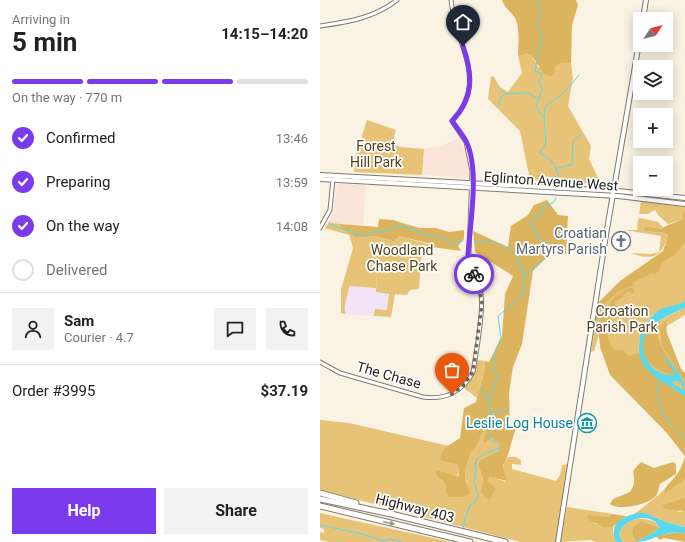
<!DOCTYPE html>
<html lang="en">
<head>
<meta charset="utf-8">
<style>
  :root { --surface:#fff; --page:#f2f2f2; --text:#222; --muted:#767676; --line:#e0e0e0; --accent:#7c3aed }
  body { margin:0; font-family:Roboto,sans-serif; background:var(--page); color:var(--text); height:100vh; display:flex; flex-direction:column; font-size:15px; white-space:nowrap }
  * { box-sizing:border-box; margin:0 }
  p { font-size:13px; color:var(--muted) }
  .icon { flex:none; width:22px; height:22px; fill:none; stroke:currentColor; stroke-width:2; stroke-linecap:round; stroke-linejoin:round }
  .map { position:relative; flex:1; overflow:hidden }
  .details { display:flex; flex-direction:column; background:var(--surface); width:320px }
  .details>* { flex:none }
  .needle { width:26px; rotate:54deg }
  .tools { position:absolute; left:313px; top:12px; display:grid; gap:8px }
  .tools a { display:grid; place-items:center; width:40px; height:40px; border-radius:0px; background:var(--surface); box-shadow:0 2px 10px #0003; font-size:20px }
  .pin { position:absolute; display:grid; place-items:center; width:34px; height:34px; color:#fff; margin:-41px -17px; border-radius:50% 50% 50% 0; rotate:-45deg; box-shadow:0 0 4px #0007 }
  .pin .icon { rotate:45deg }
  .courier { position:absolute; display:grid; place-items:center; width:40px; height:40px; margin:-20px; border:3px solid #7c3aed; border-radius:50%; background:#fff; color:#222; box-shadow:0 1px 5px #0007 }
  .overview em { font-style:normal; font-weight:700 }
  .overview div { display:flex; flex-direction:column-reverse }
  .overview { display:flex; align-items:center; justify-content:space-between; height:68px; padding:0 12px }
  h1 { font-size:26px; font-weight:700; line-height:30px }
  .bar { display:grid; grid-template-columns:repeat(4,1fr); gap:6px 4px; align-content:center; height:48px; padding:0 12px }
  .bar i { height:5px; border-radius:3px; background:var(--line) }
  .bar .active { background:var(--accent) }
  .bar p { grid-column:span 4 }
  .line { display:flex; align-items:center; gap:10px; padding:0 12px; border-top:1px solid var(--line) }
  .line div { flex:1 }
  .round { display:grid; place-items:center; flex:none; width:42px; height:42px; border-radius:0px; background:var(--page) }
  ol { padding:0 12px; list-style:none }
  li { display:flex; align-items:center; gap:12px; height:44px }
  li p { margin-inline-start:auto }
  li .icon { padding:4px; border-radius:50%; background:var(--accent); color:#fff; stroke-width:4 }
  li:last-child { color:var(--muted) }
  li i { width:22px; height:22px; border:2px solid var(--line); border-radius:50% }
  .button { display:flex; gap:8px; margin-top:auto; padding:8px 12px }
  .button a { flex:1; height:46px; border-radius:0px; background:var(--accent); color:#fff; font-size:16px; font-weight:700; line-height:46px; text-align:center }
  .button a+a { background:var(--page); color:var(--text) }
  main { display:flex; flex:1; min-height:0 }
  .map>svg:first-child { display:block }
</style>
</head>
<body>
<main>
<section class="details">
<div class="overview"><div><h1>5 min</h1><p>Arriving in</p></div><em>14:15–14:20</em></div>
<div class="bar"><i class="active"></i><i class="active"></i><i class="active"></i><i></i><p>On the way · 770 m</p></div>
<ol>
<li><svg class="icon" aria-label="check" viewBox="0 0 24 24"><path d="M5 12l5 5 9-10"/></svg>Confirmed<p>13:46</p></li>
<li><svg class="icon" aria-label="check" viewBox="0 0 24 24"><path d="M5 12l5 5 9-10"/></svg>Preparing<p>13:59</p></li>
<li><svg class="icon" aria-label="check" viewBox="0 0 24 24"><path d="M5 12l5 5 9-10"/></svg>On the way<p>14:08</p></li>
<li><i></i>Delivered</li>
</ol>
<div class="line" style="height:72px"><a class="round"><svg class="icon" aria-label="person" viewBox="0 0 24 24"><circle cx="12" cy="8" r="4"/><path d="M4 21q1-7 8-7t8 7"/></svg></a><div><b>Sam</b><p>Courier · 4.7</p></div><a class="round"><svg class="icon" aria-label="chat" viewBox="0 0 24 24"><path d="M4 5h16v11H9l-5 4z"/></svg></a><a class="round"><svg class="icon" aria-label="phone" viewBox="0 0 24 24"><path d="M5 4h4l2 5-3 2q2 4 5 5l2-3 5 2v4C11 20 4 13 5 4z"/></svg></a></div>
<div class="line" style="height:52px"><div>Order #3995</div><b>$37.19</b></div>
<div class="button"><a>Help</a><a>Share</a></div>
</section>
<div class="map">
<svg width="365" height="542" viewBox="0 0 365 542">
  <rect width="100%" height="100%" fill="#faf2e3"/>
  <g fill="#fbe4d8">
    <polygon points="139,138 146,154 149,173 148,178 102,175 104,149 120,146"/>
    <polygon points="17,184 46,185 43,227 25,226 9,222 14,209"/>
  </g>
  <polygon fill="#f3e3f6" points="28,267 78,277 71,317 21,314 21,290"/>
  <g fill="#e7c377">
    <polygon points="207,54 212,56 218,67 235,70 238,63 241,62 251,64 253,78 248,106 271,146 269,159 281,184 210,180 200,131 168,99 171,76 174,77 180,87 188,92 202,73 198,56"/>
    <polygon points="47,120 76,130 72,144 80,147 104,149 102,175 34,172 35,157"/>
    <polygon points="321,201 365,207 365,211 362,213 363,219 348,224 338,215 335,210 328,214 319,214"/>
    <path d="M320,218L338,222L343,227L341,229L326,226L325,231L345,233L348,237C340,257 333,261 311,253L331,254L339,252L341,236L304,230H317L318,219Z"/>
    <path d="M9,222L19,224L23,230L37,238L54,236L70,240L79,236L112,245V247L102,245L99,289L90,290L87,295L75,294L71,317L54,316L55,309L67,310L69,294L56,292L57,273L56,288L29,286C29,293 22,306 26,314L21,313V290L33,248L29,235L5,228Z"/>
    <path d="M365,239V301C358,306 349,307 341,310C327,315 317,339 319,353L329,329L344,318L365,308V315L342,329L361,369L365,373V456L347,433L301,358L279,335L274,351L271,352L277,310L288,299Z"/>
    <polygon points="157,360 165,361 164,372 157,398 144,388 153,375"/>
    <polygon points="0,420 29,423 129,446 123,449 122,461 138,465 139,468 138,477 116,471 116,475 125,483 126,492 148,483 145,477 146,467 151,452 157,445 164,430 166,431 163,440 175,438 180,443 179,451 160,460 158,464 163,479 161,491 166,481 171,477 186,482 183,466 188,457 196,457 201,460 201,465 192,464 192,469 236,481 240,475 242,465 248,464 237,537 235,542 201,542 0,490"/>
    <path d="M365,457V504L357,512L365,511V527L346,522L330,515L314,514C335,499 357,482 365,457Z"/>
    <polygon points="247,507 293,514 288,517 272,517 275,524 280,524 285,528 294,526 293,531 296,542 275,542 271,540 240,542"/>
    <polygon points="0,513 131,542 9,542 0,540 0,532 4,533 4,529 0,528"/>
    <path d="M315,519C322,518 335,519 339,527L322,521L312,534L316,542H303L299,535C300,527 307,522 315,519Z"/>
  </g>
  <g fill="#dcb45e">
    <path d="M182,0H256L258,5L252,25L251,64C236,60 238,65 231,77L224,74L212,56L207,54L198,56C198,44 201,25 193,15C188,9 185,8 182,0Z"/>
    <path d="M227,200L238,215L248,216L246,254L229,255L213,271L202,344L193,367L189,393L190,425L197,426C191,440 190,454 183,466L187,481L170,477L167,481L176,488L170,500L165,498L161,491L163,479L158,464L160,460L179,451L180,443L172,438L165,443L163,440L166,431L164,430L157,445L151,452L146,467L145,477L150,494L142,497H129L126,492L125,483L116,475V470L138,477L139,475L138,465L122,461L120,459L123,449L140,438L144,408L156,402L157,398L164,372L165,361L169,362L182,336L185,294L193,276L155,252L153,231L188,247L191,226L208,215L214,205Z"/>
    <path d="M365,211V242L354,255L341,264L339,271L335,274L331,273L314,282L312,287C300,288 287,300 281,310C279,314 277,322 275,323L277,308L281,306L278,303L300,281L343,251L348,236L345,233L325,231L324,228L326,226L341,229C348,224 355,223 363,219L362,213Z"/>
    <polygon points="59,219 73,220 99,228 116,228 129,232 144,230 144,239 138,246 141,251 112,247 112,244 79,236 74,241 54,236 37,238 23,230 19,224 58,227"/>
    <path d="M312,288L314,291L312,294L309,291L294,303L298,308L296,312L292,311L290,314L293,316L288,319L290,326H287L286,329L289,332L287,336L292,347L296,350H303L308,356L319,353C325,377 348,383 365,397V456L347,433L290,375L280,347L278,325L282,312L296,296L306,289Z"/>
    <path d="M341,320C332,342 345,350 355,368L346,360L343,355C346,363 354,367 356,375H355C332,373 311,351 329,329C332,326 338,323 341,320Z"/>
    <polygon points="346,320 347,333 361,369 365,373 365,383 342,345 340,328"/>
    <polygon points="365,457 365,479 344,494 346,487 361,470"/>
    <path d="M321,462L334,468L353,462L356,464V474L340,484C339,487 338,493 336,496C328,505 299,511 290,504L293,499L310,492C311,490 314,486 314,483C315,470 309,474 321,462Z"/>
    <polygon points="365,498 365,511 344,509 343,505"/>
    <path d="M293,514L306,516L294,526L285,528C279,523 272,524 267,517L268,515L288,517Z"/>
    <polygon points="322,521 339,527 336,531 316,542 312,534 314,527"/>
    <polygon points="358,532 365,534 365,542 344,538 340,540 336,536"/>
  </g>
  <g fill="#5ad9ed">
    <path d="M365,301V308C353,313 339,319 330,328C312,346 332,381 356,374L342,355C351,362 365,377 365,391L360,382L354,381L352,383L365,391V397C344,379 310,372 321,334C324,326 332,315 339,310C346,306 357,306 365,301Z"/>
    <path d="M318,513H325L346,522L365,527V534C346,528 333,542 316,542L336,531L339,527C332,511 302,518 299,535L303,542H296C289,523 301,517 318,513Z"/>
  </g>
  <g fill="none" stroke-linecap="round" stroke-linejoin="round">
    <g stroke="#5ad9ed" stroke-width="1">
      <path d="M217,0L221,16L217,25L222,35L215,71L222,74L219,82L223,90C217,99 213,110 224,117L226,143L220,153L230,159L236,168L238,177"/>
      <polyline points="177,87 185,94 208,93 219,99"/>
      <polyline points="179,105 181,97 184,95"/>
      <polyline points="224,117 225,106 243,94 259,75"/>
      <polyline points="237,168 251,165 252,163 253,141 261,135"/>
      <polyline points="9,224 37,234 46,236 57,231 70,230 76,226 90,228 102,234 125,238 130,244 143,241"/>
      <path d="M155,242C177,241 182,242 199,257L198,268L203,269V275"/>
      <polyline points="338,379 339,383 337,389 340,406 351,425 365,439"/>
      <polyline points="162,387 168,401"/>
      <polyline points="170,415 179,411 188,410"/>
      <polyline points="0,525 43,534 63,541 70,539 82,542"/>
      <polyline points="143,529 145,518 150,505 155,503 158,494 154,483 156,473 155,464 157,459 167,452 179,449 179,444 171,439 167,420 170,413 169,401 178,376 173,371 176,349 181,338 178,316 202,296 204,276 227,257 225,252 226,242 217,238 216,230 210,225 214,217 221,216 223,206 233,203 236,198"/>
    </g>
    <defs>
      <g id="minor">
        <path d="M0,26C28,22 54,18 77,0"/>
        <polyline points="0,228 10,210 13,179"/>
        <path d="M0,362L20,373L103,397C125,400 143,392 153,372C156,354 164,311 161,295C159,281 150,269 149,254L152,171L146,142L132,121C170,82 135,44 131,0"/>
      </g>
      <g id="major">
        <polyline points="323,19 326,0"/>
        <polyline points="0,175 298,191 365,198"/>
        <polyline points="0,179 298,196 365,204"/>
        <polyline points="238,542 286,235 320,37"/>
      </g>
      <g id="highway">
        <polyline points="0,493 36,503"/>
        <polyline points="0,499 71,514 185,542"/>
        <polyline points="0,506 150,542"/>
      </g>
    </defs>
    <use href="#minor" stroke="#807a6d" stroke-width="5"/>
    <use href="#major" stroke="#807a6d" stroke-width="6"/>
    <use href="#highway" stroke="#807a6d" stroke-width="7"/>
    <use href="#minor" stroke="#fff" stroke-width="3"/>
    <use href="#major" stroke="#fff" stroke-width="4"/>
    <use href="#highway" stroke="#fff" stroke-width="5"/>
  </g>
  <defs><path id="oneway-solid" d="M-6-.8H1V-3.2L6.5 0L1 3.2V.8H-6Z"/></defs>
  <use fill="#9d9c99" href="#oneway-solid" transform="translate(69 523) rotate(13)"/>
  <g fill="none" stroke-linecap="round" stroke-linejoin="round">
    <polyline stroke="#706b62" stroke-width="4" stroke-dasharray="0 7.2" points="132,394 143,386 153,372 162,303 159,287 154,274"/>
    <path stroke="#7c3aed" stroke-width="5" d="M143,46C153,75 154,98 132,121C137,128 142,134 146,141C160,169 150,223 148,254L149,263L154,274"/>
  </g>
  <defs>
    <symbol id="church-ring" viewBox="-11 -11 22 22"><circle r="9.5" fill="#fff" stroke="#6b7280" stroke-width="1.5"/><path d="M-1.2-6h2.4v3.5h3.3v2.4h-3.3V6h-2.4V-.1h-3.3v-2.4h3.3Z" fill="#6b7280"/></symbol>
    <symbol id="museum-ring" viewBox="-11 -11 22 22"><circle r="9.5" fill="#fff" stroke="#0f9aa8" stroke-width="1.5"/><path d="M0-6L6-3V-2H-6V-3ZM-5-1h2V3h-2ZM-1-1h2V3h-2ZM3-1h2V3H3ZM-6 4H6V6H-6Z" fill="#0f9aa8"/></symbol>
  </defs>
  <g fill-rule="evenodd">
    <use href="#church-ring" x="290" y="230" width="22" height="22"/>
    <use href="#museum-ring" x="256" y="412" width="22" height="22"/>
  </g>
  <g text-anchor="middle" stroke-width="3.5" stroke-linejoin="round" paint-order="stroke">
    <g font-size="14" fill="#51411c" stroke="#fff">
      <text x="56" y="151">Forest<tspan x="56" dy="16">Hill Park</tspan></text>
      <text x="82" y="255">Woodland<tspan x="82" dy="16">Chase Park</tspan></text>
      <text x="302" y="316">Croation<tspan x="302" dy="16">Parish Park</tspan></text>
    </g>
    <g font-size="14" fill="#25221d" stroke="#fff">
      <text transform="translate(231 181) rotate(4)" y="5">Eglinton Avenue West</text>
      <text transform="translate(69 375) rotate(16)" y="5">The Chase</text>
      <text transform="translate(95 508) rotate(14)" y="5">Highway 403</text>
    </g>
    <g font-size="14" fill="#5b616d" stroke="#fff" text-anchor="end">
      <text x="287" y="238">Croatian<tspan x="287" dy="16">Martyrs Parish</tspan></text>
    </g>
    <g font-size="14" fill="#0d838f" stroke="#fff" text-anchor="end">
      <text x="253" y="428">Leslie Log House</text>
    </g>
  </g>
</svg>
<div class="tools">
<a><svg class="needle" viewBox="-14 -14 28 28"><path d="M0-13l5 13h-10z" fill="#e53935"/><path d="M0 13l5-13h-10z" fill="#767676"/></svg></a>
<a><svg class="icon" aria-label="layers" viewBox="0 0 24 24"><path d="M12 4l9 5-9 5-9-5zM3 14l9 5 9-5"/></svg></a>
<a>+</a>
<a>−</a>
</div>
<div class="pin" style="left:132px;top:394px;background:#ea580c"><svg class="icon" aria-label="bag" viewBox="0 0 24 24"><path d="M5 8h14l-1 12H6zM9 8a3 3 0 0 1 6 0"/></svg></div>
<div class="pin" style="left:143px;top:46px;background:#1f2937"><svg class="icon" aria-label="home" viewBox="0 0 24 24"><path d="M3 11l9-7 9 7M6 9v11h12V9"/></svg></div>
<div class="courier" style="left:154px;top:274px"><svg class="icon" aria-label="bike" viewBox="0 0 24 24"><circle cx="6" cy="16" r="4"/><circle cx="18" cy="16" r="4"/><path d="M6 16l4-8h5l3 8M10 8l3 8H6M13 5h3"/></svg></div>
</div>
</main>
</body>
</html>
